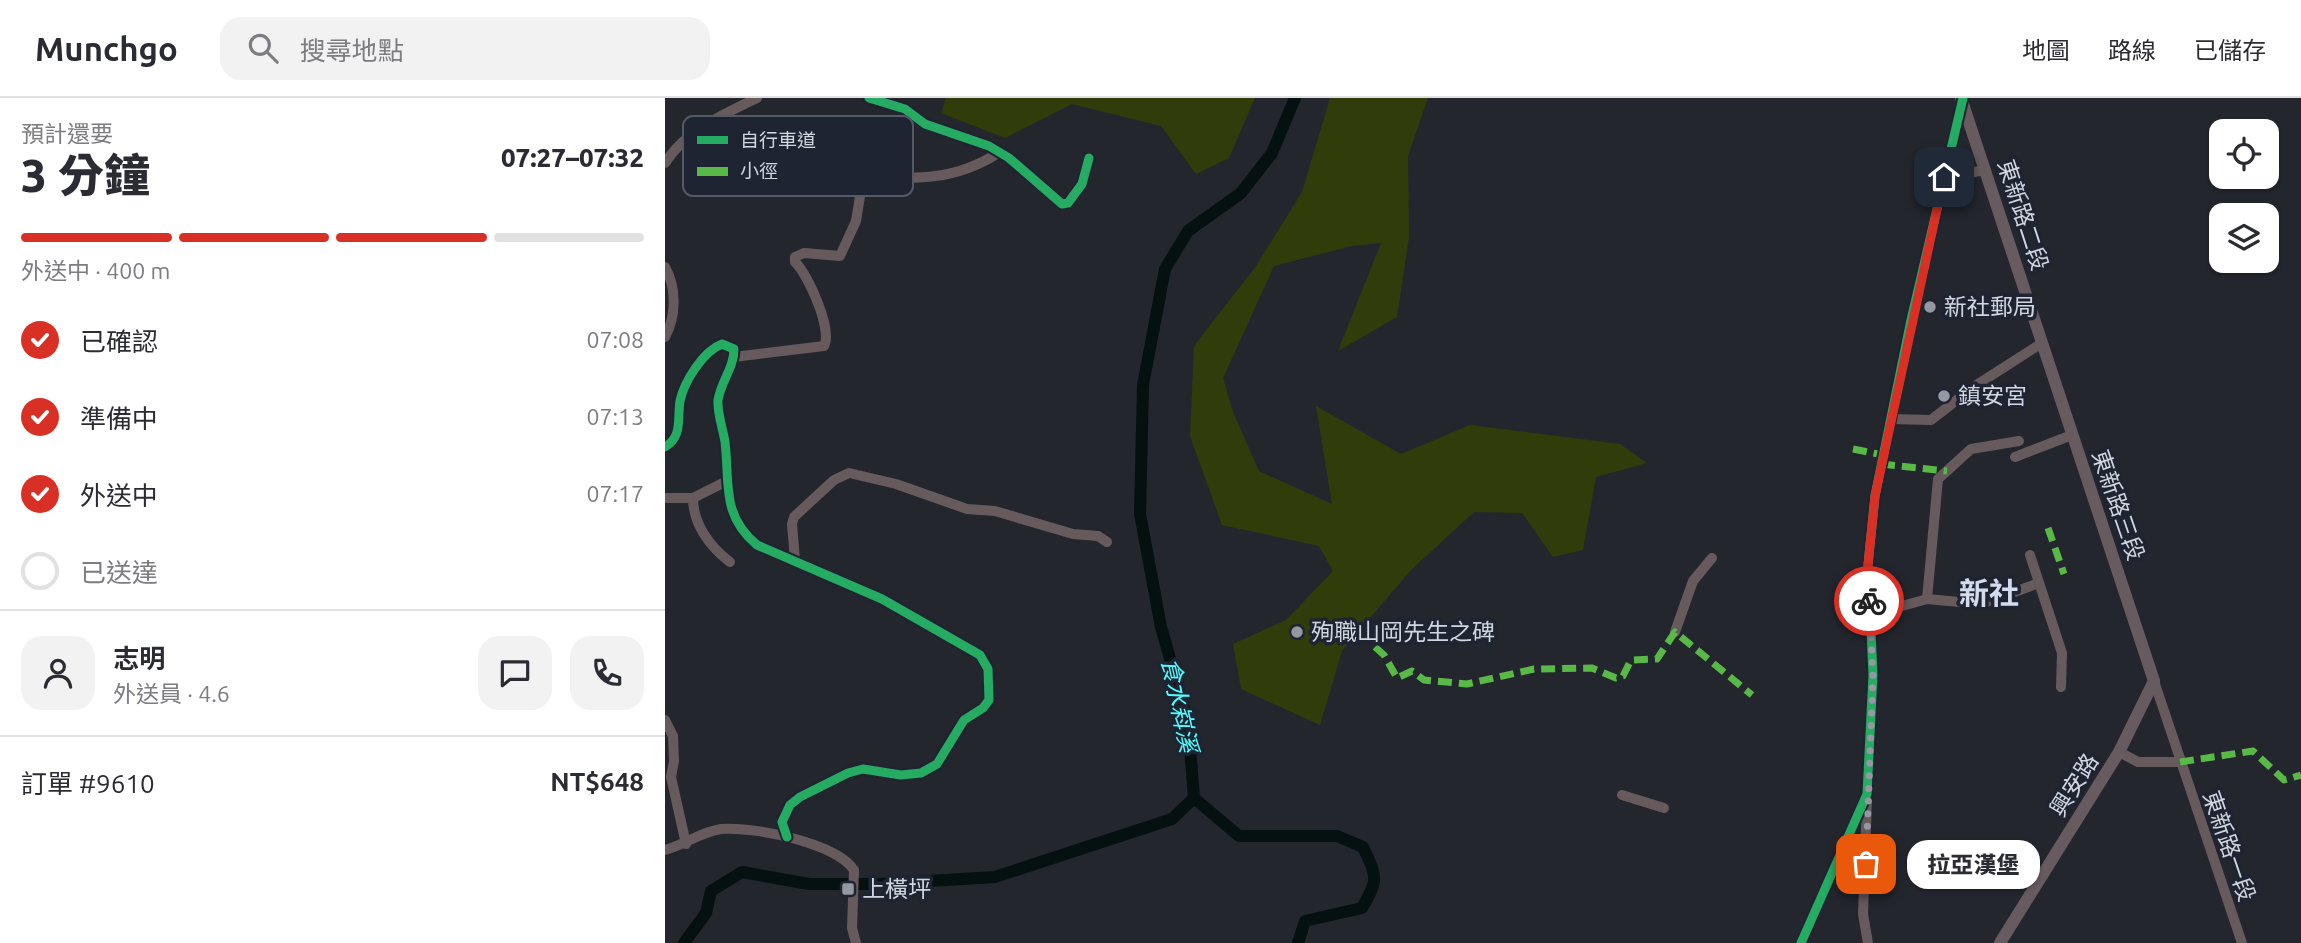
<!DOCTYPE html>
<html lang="zh-TW">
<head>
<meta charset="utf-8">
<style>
  :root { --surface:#fff; --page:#f2f2f3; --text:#2b2b33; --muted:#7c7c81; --line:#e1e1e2; --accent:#d93025 }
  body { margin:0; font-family:Ubuntu,"Noto Sans TC",sans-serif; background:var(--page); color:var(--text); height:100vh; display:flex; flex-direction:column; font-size:26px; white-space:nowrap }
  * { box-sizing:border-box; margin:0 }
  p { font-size:23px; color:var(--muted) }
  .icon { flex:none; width:38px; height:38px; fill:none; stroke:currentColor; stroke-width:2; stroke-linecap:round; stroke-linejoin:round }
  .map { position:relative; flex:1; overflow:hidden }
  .side { display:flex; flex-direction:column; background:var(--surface); width:665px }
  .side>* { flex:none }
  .tools { position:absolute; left:1544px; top:21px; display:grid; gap:14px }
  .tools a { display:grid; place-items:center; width:70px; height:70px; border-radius:14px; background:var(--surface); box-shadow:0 2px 5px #0004; font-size:35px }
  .pin { position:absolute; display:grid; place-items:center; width:60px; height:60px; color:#fff; margin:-30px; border-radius:14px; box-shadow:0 4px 10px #0006 }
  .courier { position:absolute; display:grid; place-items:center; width:70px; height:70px; margin:-35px; border:5px solid #d93025; border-radius:50%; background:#fff; color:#222; box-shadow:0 2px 9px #0007 }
  .bubble { position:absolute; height:49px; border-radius:21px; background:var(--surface); box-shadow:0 2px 5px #0004; font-size:23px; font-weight:800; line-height:49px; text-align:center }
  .head em { font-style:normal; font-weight:800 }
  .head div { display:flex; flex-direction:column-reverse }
  .head { display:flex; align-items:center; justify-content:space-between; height:119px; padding:0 21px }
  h1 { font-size:46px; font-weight:800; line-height:52px }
  .bar { display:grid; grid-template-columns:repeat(4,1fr); gap:10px 7px; align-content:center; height:84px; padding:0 21px }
  .bar i { height:9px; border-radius:5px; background:var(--line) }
  .bar .selected { background:var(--accent) }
  .bar p { grid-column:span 4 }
  .line { display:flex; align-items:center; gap:18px; padding:0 21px; border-top:2px solid var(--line) }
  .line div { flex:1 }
  .round { display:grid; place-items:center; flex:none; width:74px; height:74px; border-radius:21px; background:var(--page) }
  ol { padding:0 21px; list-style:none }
  li { display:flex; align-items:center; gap:21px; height:77px }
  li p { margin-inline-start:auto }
  li .icon { padding:7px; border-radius:50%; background:var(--accent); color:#fff; stroke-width:4 }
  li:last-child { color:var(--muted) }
  li i { width:38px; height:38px; border:4px solid var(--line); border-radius:50% }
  header { display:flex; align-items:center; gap:42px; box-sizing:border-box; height:98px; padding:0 35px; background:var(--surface); border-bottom:2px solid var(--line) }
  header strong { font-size:33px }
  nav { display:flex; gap:38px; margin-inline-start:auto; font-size:24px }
  .search { width:490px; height:63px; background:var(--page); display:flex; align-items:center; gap:18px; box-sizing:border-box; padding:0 24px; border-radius:21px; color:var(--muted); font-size:26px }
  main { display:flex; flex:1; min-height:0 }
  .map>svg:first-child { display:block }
</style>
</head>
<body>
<header>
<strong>Munchgo</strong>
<div class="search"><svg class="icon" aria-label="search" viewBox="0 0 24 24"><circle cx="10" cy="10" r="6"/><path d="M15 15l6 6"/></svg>搜尋地點</div>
<nav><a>地圖</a><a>路線</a><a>已儲存</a></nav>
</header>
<main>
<section class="side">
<div class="head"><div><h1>3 分鐘</h1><p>預計還要</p></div><em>07:27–07:32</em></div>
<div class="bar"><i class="selected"></i><i class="selected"></i><i class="selected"></i><i></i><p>外送中 · 400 m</p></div>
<ol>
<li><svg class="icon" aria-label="check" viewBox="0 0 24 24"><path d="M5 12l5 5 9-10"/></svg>已確認<p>07:08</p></li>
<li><svg class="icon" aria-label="check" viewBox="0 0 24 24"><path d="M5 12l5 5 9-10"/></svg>準備中<p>07:13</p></li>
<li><svg class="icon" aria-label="check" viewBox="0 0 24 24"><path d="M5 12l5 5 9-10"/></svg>外送中<p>07:17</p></li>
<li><i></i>已送達</li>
</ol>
<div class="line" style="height:126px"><a class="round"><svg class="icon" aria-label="person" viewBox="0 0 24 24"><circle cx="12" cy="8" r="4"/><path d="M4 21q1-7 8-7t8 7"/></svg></a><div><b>志明</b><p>外送員 · 4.6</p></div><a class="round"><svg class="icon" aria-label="chat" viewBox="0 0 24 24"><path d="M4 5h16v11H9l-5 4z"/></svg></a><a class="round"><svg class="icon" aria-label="phone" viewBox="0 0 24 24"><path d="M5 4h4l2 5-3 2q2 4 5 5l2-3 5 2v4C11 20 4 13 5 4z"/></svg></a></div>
<div class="line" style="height:91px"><div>訂單 #9610</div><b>NT$648</b></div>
</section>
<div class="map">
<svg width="1636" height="845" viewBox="0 0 1636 845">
  <rect width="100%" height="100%" fill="#23262d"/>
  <g fill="#303d0b">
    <polygon points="281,0 590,0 564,60 531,76 496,28 407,6 340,40 276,15"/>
    <polygon points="665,0 763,0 743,58 744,139 732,219 673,253 716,145 687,148 609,168 558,280 568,314 594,373 667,406 651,308 736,356 805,327 955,346 982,365 931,379 918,452 888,459 857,415 809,414 746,472 677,553 655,627 576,591 568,546 621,522 668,473 654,448 557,427 525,338 529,248 591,168 637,94"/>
  </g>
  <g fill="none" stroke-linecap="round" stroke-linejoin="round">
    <g stroke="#051011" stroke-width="12">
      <path d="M529,700L574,738H672L698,749C712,779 714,781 697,810L640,823L633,845"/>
      <polyline points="19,845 41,815 46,793 77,774 144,786 215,786 330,779 507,721 529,700 523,623 496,529 475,416 478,287 500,171 523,133 576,95 607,55 630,0"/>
    </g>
    <g stroke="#675a5c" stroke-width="10">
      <polyline points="204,0 240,11 260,26 324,48 344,60 397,106 403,105 417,86 424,60"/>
      <path d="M0,65C20,33 59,16 92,0"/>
      <polyline points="1279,79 1321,72"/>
      <path d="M0,169C12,190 11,219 0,239"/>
      <path d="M69,259L159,248C168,232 143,176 130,164V159L139,155L175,158L191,123L197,86C221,77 245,82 270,78C291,76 315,67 333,55"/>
      <polyline points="1225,321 1266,322 1310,288 1377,245"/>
      <path d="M0,349C18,338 12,321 15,303C19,284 38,253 57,246L69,251C69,270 56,283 53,302C52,315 58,331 60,344C65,386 56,417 92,447L217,501L315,557L323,571L324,602L318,610L299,622L272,666L256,675L236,677L198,671L183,675L135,699L125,707L117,724L122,739"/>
      <polyline points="1350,359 1407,337"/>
      <polyline points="0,400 28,400 62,383"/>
      <path d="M28,400C28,426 45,449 65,464"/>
      <polyline points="1365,457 1397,555 1396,589"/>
      <polyline points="130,462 127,426 129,419 169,382 184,375 231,386 302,411 330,413 408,436 433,438 442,444"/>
      <polyline points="1262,501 1273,381 1306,351 1354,343"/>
      <polyline points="1205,517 1262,501 1316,506 1374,485"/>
      <polyline points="1010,534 1028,483 1047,460"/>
      <polyline points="1489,583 1577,845"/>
      <polyline points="0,622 8,638 9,663 6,679 21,746"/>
      <polyline points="1454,654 1473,664 1515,664"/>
      <polyline points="957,697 999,710"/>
      <polyline points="1202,701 1198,816 1203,845"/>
      <path d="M0,752C20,747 35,734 56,731C87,728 172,745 189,772L187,830L191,845"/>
      <polyline points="1136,845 1202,696 1208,577 1203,467 1210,398 1246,222 1297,4"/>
    </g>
    <polyline stroke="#675b5f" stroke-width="12" points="1296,0 1489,583 1454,654 1335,845"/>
    <g stroke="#58b947" stroke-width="7" stroke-dasharray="14 7" stroke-linecap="butt">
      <polyline points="1188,351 1218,357"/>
      <polyline points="1216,366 1282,373"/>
      <polyline points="1383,430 1399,476"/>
      <polyline points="710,549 719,557 732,580 747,573 759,582 802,586 869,571 927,570 951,580 958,578 966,562 992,561 1010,534 1087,597"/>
      <polyline points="1515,664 1588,653 1619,682 1636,677"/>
    </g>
    <defs>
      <g id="cycleway">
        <polyline points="204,0 240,11 260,26 324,48 344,60 397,106 403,105 417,86 424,60"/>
        <path d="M0,349C18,338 12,321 15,303C19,284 38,253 57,246L69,251C69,270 56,283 53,302C52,315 58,331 60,344C65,386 56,417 92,447L217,501L315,557L323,571L324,602L318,610L299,622L272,666L256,675L236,677L198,671L183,675L135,699L125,707L117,724L122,739"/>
        <polyline points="1136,845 1202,696 1208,577 1203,467 1210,398 1246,222 1298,0"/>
      </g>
    </defs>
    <use href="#cycleway" stroke="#1e2432" stroke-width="13"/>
    <use href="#cycleway" stroke="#26ab63" stroke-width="9"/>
  </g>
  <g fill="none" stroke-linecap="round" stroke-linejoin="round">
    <polyline stroke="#9498a1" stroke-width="7" stroke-dasharray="0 12.6" points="1201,766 1208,577 1204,503"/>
    <polyline stroke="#d93025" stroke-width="9" points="1204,503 1203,467 1210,398 1279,79"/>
  </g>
  <g fill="#9498a1" stroke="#1e2432" stroke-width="2.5">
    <circle cx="1265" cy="209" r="7"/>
    <circle cx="1279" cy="298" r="7"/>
    <circle cx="632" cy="534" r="7"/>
    <rect x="176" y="784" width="14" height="14" rx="3.5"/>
  </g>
  <g text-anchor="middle" stroke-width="7" stroke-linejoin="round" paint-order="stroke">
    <g font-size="23" fill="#d1d6df" stroke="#1e2432">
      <text transform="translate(1358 117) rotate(72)" y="8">東新路二段</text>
      <text transform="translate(1453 407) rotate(71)" y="8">東新路三段</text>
      <text transform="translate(1409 687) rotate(-58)" y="8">興安路</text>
      <text transform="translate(1564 748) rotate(71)" y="8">東新路一段</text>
    </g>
    <g font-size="23" fill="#d1d6df" stroke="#1e2432" text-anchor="start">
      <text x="1279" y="217">新社郵局</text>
      <text x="1293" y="306">鎮安宮</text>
      <text x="646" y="542">殉職山岡先生之碑</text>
      <text x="197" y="799">上橫坪</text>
    </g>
    <g font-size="24" font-style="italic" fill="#50fdff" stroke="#1e2432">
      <text transform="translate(514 607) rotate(78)" y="8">食水嵙溪</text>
    </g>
    <g font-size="30" font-weight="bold" fill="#d3dbee" stroke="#1e2432">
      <text x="1324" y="506">新社</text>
    </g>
  </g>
  <rect x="18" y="18" width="230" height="80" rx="10" fill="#1e2432" stroke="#545966" stroke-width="2"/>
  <rect x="32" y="38" width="31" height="8" fill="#26ab63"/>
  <rect x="32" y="69" width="31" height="9" fill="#58b947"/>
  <g font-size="19" fill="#d1d6df">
    <text x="75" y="49">自行車道</text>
    <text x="75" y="80">小徑</text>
  </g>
</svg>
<div class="tools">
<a><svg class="icon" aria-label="locate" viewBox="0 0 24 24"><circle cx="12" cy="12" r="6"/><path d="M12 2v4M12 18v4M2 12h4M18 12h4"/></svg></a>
<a><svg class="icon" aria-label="layers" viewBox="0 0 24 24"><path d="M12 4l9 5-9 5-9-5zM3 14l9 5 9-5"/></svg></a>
</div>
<div class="pin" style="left:1201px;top:766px;background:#ea580c"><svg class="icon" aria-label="bag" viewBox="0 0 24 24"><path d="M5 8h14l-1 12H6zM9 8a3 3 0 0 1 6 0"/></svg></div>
<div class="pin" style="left:1279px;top:79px;background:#1f2937"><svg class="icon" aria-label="home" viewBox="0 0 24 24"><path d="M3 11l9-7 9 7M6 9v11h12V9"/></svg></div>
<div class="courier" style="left:1204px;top:503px"><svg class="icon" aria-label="bike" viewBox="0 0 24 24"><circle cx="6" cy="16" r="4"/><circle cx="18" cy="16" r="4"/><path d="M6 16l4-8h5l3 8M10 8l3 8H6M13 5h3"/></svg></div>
<div class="bubble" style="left:1242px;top:742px;width:133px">拉亞漢堡</div>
</div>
</main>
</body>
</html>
